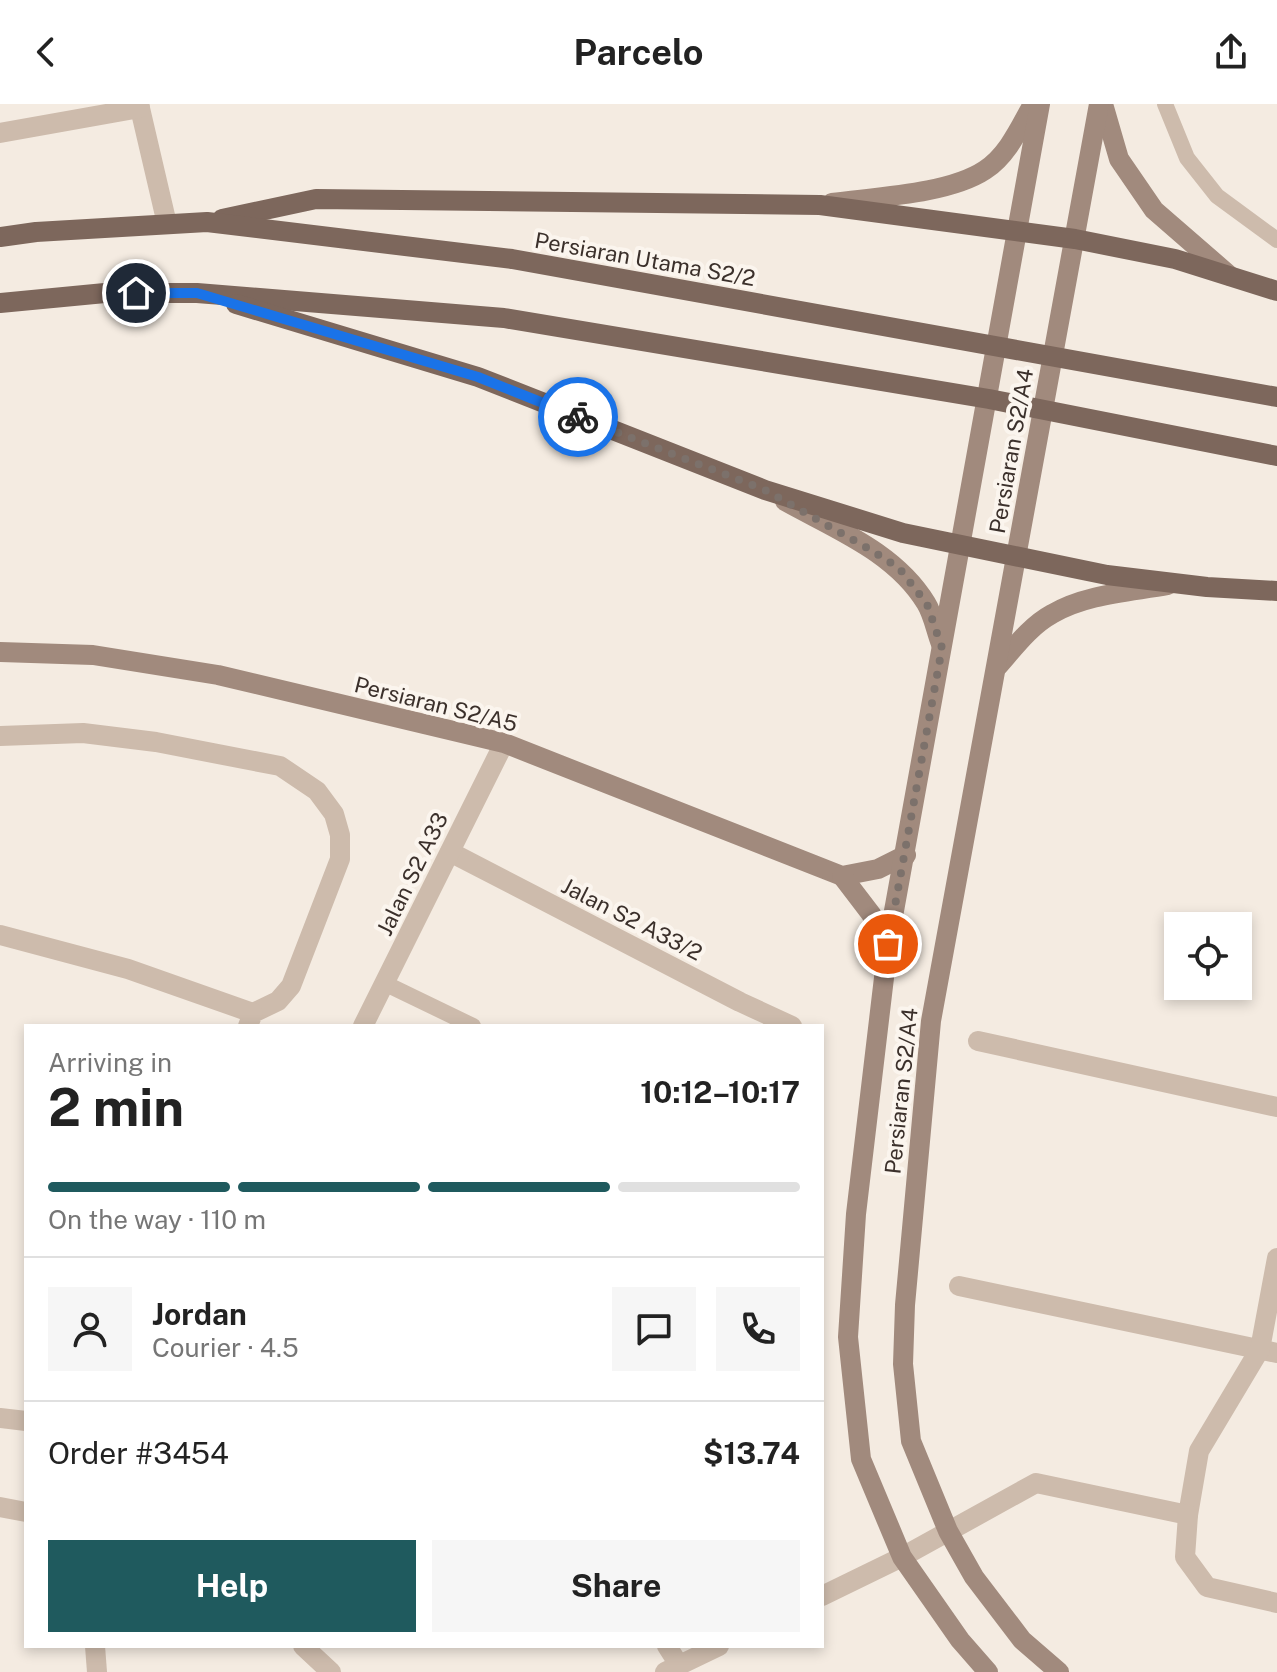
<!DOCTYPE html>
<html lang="en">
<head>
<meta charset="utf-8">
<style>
  :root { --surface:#fff; --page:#f6f6f6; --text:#222; --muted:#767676; --line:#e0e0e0; --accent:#1f5a5e }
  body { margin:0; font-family:"Public Sans",sans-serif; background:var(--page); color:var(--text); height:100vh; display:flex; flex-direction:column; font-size:30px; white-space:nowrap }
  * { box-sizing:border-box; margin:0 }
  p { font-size:26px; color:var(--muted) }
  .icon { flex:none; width:44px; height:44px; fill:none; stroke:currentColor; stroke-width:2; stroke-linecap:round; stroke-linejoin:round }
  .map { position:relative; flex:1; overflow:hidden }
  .details { position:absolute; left:24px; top:920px; width:800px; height:624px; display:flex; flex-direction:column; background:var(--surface); border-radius:0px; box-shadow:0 4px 12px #0003 }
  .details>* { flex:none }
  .buttons { position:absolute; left:1164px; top:808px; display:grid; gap:16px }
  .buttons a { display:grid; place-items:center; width:88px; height:88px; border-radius:0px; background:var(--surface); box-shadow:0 4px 12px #0003; font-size:40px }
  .pin { position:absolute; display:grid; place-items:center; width:68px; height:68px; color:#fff; margin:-34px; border:4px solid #fff; border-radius:50%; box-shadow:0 2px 8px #0007 }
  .courier { position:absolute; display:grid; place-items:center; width:80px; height:80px; margin:-40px; border:6px solid #1a73e8; border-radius:50%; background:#fff; color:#222; box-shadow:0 2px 10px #0007 }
  .summary em { font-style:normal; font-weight:700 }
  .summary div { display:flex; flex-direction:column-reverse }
  .summary { display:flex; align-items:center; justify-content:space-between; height:136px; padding:0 24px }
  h1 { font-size:52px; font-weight:700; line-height:60px }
  .bar { display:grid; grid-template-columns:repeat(4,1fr); gap:12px 8px; align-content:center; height:96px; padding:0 24px }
  .bar i { height:10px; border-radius:6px; background:var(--line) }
  .bar .current { background:var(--accent) }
  .bar p { grid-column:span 4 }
  .line { display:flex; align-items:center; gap:20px; padding:0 24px; border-top:2px solid var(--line) }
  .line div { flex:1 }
  .round { display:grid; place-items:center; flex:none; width:84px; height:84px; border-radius:0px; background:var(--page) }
  .cta { display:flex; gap:16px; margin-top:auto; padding:16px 24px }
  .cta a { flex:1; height:92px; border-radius:0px; background:var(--accent); color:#fff; font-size:32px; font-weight:700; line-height:92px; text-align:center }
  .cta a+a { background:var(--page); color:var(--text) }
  header { display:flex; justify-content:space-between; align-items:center; height:104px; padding:0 24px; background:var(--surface); font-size:36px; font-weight:700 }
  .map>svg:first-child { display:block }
</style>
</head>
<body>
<header><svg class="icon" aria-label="back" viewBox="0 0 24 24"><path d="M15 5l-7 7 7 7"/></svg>Parcelo<svg class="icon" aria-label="share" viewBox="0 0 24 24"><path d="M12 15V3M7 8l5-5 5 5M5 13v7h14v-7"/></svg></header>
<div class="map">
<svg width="1277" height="1568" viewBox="0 0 1277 1568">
  <rect width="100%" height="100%" fill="#f4ebe1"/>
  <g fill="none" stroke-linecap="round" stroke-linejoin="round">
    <g stroke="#cdbbac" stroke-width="16">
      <polyline points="1165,0 1187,54 1217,92 1277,136"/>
      <polyline points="384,879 473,922"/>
    </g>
    <g stroke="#cdbbac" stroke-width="20">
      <polyline points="139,0 167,120"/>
      <polyline points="0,29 140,4"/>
      <polyline points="0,632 83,629 156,638 280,662 317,687 334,710 340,731 340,755 291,882 278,897 253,909 248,922"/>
      <polyline points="450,748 740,898 792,922"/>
      <polyline points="0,831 128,865 253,909"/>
      <polyline points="363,922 504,639"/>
      <polyline points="978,937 1277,1003"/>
      <polyline points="959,1182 1277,1249"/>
      <polyline points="0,1314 26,1317"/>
      <polyline points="0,1403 26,1408"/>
      <polyline points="1188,1411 1199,1347 1260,1245 1277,1154"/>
      <polyline points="822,1492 902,1453 1036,1379 1188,1411 1185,1453 1207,1483 1277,1499"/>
      <polyline points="95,1542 97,1568"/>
      <polyline points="303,1542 331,1568"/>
      <polyline points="667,1542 679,1561"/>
      <polyline points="665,1568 719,1542"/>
    </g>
    <g stroke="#a18a7d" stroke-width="20">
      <polyline points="1103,0 1119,55 1154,106 1230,172"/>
      <path d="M832,99C876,93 949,90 985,66C1008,51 1020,23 1033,0"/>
      <path d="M785,397C835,425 895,448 926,499C933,510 936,527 941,540"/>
      <polyline points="0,548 93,551 218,571 504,639 842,772 878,765 906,751"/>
      <path d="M998,562C1014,544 1030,522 1052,510C1086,490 1130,488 1168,481"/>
      <polyline points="842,772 871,810 888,840"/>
      <polyline points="988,1568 960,1536 902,1453 861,1355 848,1233 856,1110 888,840 1040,0"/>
      <polyline points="1059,1568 1022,1536 974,1473 948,1427 911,1337 903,1260 905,1201 931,917 1099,0"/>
    </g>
    <g stroke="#7d675c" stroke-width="20">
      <polyline points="222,115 316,95 820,101 1075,135 1175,155 1277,187"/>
      <polyline points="0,133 36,128 207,118 512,155 1277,293"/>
      <polyline points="0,199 105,189 197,189 504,214 989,295 1277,352"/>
      <polyline points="236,200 478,273 765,386 903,429 1107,471 1207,483 1277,487"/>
    </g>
  </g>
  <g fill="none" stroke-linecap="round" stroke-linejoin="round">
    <polyline stroke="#7c716b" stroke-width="8" stroke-dasharray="0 14.4" points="578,313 765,386 871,446 899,464 927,500 942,544 888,840"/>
    <polyline stroke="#1a73e8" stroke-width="10" points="136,189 197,189 478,273 578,313"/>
  </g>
  <g text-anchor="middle" stroke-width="8" stroke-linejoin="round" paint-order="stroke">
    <g font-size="22" fill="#3b302b" stroke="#fbf5ee">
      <text transform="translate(645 155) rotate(10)" y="8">Persiaran Utama S2/2</text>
      <text transform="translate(1011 347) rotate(-80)" y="8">Persiaran S2/A4</text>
      <text transform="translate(436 600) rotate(14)" y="8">Persiaran S2/A5</text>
      <text transform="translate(412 770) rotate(-64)" y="8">Jalan S2 A33</text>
      <text transform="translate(632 815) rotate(27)" y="8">Jalan S2 A33/2</text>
      <text transform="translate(901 987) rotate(-84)" y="8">Persiaran S2/A4</text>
    </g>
  </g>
</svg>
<div class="buttons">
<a><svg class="icon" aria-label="locate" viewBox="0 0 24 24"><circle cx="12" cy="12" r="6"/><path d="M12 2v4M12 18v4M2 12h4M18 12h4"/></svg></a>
</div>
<div class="pin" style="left:888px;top:840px;background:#ea580c"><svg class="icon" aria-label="bag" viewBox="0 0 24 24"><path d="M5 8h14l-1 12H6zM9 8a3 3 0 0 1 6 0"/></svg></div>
<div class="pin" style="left:136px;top:189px;background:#1f2937"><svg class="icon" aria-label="home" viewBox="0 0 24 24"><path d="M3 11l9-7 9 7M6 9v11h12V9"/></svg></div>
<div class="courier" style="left:578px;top:313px"><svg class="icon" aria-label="bike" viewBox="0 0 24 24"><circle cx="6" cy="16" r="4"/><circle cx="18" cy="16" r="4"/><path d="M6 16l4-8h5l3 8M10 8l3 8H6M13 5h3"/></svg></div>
<section class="details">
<div class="summary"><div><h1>2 min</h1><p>Arriving in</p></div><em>10:12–10:17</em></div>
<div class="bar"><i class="current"></i><i class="current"></i><i class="current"></i><i></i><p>On the way · 110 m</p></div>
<div class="line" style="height:144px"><a class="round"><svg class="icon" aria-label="person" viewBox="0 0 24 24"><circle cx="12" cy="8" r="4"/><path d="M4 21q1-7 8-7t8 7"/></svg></a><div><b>Jordan</b><p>Courier · 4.5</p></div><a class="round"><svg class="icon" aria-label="chat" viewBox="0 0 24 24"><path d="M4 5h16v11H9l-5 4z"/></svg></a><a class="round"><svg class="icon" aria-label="phone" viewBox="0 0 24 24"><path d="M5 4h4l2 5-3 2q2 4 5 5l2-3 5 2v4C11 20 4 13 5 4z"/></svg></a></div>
<div class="line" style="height:104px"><div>Order #3454</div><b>$13.74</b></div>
<div class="cta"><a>Help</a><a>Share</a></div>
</section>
</div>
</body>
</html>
